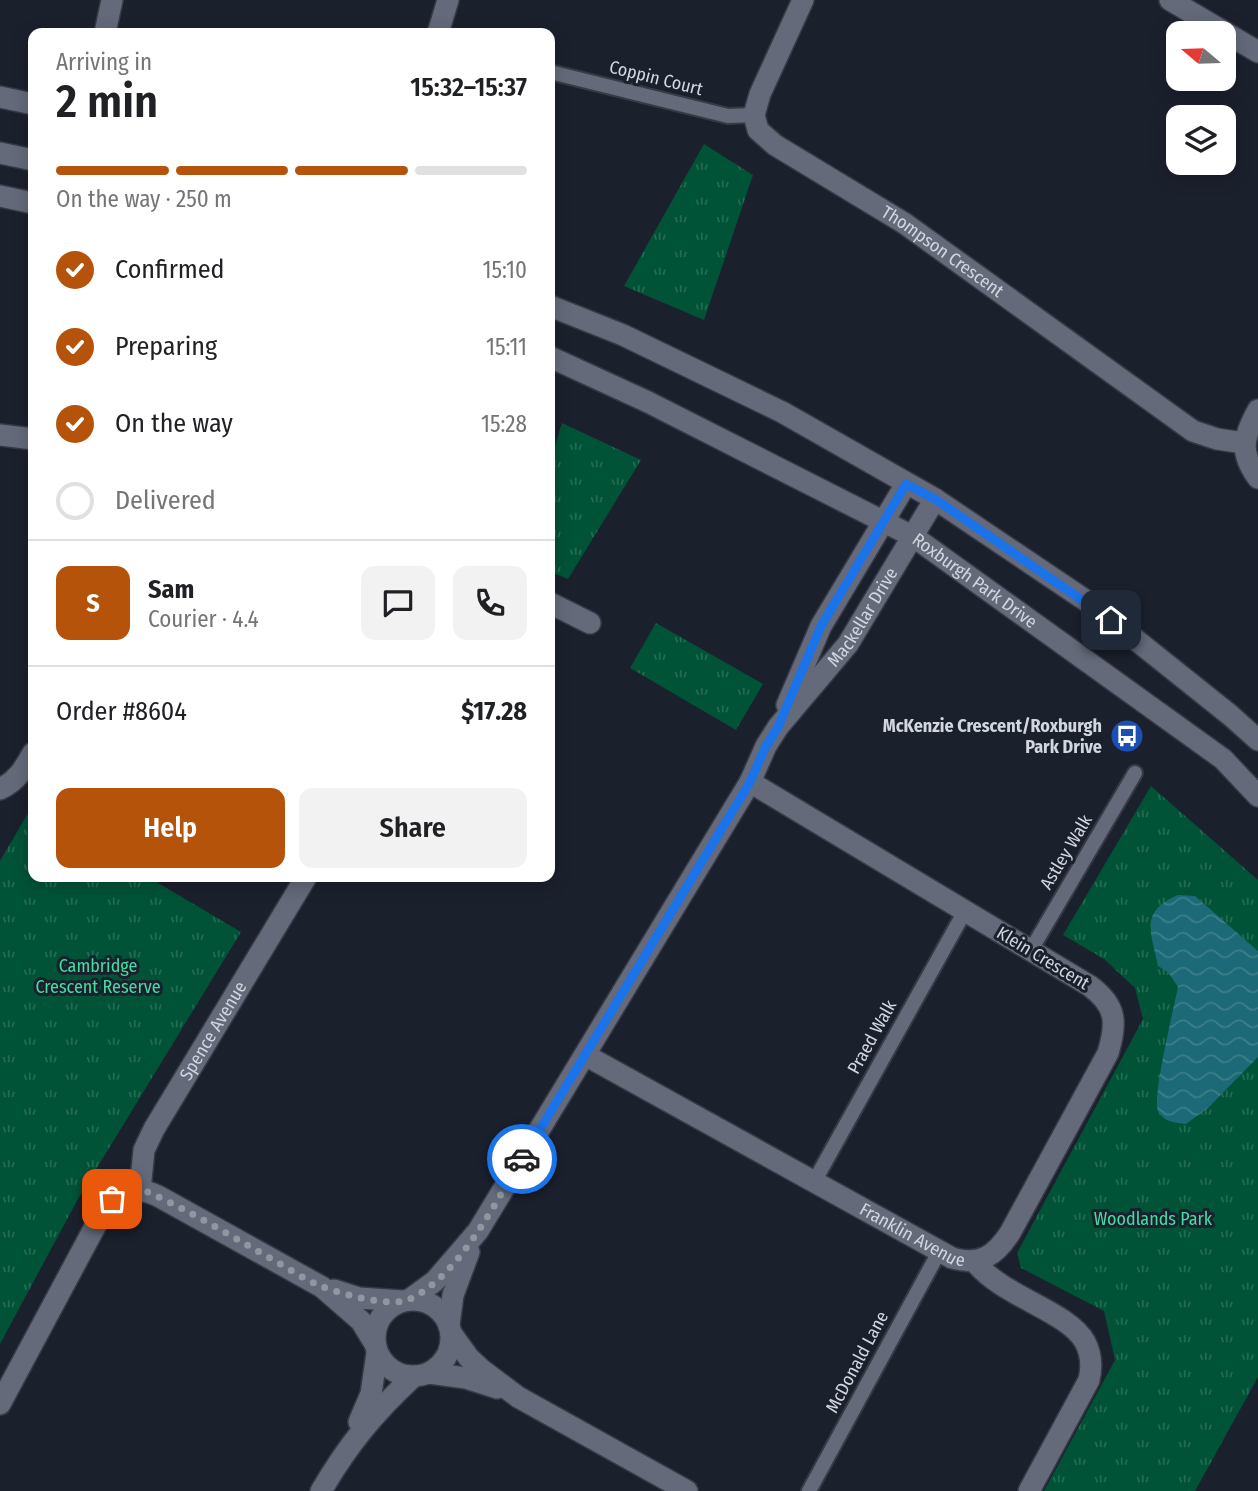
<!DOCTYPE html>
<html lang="en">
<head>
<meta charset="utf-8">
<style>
  :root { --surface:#fff; --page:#f2f2f2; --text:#202124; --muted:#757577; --line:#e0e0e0; --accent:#b45309 }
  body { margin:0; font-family:"Fira Sans Condensed",sans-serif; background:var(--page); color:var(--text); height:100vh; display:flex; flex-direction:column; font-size:26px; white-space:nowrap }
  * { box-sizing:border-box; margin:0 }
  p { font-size:23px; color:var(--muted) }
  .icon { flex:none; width:38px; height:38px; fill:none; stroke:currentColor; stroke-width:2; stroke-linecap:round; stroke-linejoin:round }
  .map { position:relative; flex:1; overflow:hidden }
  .sheet { position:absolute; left:28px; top:28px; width:527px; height:854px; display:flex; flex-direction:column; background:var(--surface); border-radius:14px; box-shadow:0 4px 18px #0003 }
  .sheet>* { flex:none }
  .needle { width:46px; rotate:289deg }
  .buttons { position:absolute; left:1166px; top:21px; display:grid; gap:14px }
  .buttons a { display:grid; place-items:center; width:70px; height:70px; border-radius:14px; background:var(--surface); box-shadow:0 4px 18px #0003; font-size:35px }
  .pin { position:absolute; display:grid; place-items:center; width:60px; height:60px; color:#fff; margin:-30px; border-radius:14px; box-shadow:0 4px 10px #0006 }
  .courier { position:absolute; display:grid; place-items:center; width:70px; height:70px; margin:-35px; border:5px solid #1a73e8; border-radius:50%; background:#fff; color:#222; box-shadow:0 2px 9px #0007 }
  .head em { font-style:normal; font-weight:600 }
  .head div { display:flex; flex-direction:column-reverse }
  .head { display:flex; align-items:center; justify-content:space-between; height:119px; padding:0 28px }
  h1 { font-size:46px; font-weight:600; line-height:52px }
  .bar { display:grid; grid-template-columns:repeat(4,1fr); gap:10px 7px; align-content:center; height:84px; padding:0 28px }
  .bar i { height:9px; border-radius:5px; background:var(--line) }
  .bar .current { background:var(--accent) }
  .bar p { grid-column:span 4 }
  .line { display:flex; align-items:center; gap:18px; padding:0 28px; border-top:2px solid var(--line) }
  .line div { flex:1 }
  .round { display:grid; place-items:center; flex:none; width:74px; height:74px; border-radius:14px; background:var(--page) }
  ol { padding:0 28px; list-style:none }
  li { display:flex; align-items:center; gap:21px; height:77px }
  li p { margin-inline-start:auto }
  li .icon { padding:7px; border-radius:50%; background:var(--accent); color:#fff; stroke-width:4 }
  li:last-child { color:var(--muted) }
  li i { width:38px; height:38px; border:4px solid var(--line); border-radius:50% }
  .primary-button { display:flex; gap:14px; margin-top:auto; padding:14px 28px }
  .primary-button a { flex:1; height:80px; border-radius:14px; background:var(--accent); color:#fff; font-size:28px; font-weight:600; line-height:80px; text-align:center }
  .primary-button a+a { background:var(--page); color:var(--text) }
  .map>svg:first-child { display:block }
</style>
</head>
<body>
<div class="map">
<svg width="1258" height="1491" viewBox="0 0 1258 1491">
  <defs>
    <pattern id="park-tufts" width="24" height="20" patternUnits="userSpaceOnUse" patternTransform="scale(1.75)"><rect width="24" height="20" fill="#005337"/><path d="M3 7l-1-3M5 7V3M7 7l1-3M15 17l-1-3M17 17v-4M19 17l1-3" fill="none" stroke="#246b54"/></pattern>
    <pattern id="water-waves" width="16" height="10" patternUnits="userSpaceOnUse" patternTransform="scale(1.75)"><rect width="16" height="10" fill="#1c6977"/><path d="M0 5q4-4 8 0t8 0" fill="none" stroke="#3c7e8a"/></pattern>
  </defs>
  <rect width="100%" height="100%" fill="#1b202d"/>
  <g fill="url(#park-tufts)">
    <polygon points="704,144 753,175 704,320 624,286"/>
    <polygon points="562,423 641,460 568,579 550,572 550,462"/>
    <polygon points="656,623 763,684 736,730 630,668"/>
    <polygon points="1151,786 1258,880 1258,1377 1195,1491 1044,1491 1115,1360 1104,1311 1021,1268 1017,1253 1143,1019 1135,988 1104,959 1063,935"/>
    <polygon points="31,808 33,809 33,877 148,877 241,932 78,1199 0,1344 0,861"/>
  </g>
  <path fill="url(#water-waves)" d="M1178,895L1195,896L1258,951V1057L1208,1108L1186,1124C1175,1123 1164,1122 1158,1111C1152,1097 1174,1007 1178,987L1168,972L1158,966C1151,931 1139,912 1178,895Z"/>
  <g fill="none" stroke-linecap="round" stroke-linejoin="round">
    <defs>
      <g id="service">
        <polyline points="550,72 728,116 754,115"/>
        <polyline points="1031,950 1135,773"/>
        <polyline points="814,1182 965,911"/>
        <polyline points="809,1491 939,1252"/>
      </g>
      <g id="minor">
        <path id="s1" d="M803,0L760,94L754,115L758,130L775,145L904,223L1193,431L1217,439L1244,443"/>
        <polyline points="1170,0 1258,52"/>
        <polyline points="105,33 112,0"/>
        <polyline points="438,33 448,0"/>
        <polyline points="0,97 33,104"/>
        <path d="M1258,410C1243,437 1239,452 1258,478"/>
        <polyline points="0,435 33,439"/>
        <polyline points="550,603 590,623"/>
        <polyline points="787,705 821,626 906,484"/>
        <path d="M0,789C17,781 24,769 33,753"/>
        <path id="s2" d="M585,1055L952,1258C980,1266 995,1256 1010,1233L1108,1053C1117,1023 1117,1006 1090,986L750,782"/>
        <path id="s3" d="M140,1190L144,1150L154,1129L306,877"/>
        <path d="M975,1262C1003,1297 1068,1311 1085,1342C1092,1355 1092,1367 1089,1380L1029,1491"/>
        <polyline points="334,1290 359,1298 402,1301"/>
        <circle cx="413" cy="1338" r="38"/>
        <path id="s4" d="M409,1300L435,1281L478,1231L750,782L766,746L778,727L848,644L935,499"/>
        <polyline points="449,1325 453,1295 469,1252"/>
        <polyline points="451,1333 469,1358 482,1370 518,1397 687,1491"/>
        <polyline points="429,1373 466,1378 497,1388"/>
        <path d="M0,1404L105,1208C120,1190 137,1186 158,1196L322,1287L361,1321L375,1344"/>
        <polyline points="359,1422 371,1394 377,1353"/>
        <path d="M321,1491C348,1445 374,1413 413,1377"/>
      </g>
      <g id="tertiary">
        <polyline points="0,153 33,160"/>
        <polyline points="0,196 33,203"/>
        <polyline points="550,306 623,335 782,412 935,499 1091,604 1230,715 1258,740"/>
        <path id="s5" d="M550,357L648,402L914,537L1223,759L1258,796"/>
      </g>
    </defs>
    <use href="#service" stroke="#373a45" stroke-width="18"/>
    <use href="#minor" stroke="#373a45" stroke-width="24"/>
    <use href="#tertiary" stroke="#373a45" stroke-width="24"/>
    <use href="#service" stroke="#646a7a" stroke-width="14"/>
    <use href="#minor" stroke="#646a7a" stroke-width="21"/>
    <use href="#tertiary" stroke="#646a7a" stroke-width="21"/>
  </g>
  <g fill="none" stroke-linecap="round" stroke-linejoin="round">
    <path stroke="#9296a1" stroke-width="7" stroke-dasharray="0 12.6" d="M112,1199L126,1191L148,1192C192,1212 233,1237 275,1261C290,1269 305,1280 321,1286C340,1294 391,1308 410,1299C460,1275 494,1204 522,1159"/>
    <polyline stroke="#1a73e8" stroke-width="9" points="522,1159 750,782 766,746 778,727 821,626 906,484 935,499 1111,620"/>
  </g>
  <defs>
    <symbol id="bus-disc" viewBox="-11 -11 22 22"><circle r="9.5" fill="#1a4fb4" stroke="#1b202d"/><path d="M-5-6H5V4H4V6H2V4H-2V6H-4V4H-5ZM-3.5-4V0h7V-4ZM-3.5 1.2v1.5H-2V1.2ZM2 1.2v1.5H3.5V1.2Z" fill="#fff"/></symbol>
  </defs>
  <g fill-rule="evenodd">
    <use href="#bus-disc" x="1108" y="717" width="38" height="38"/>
  </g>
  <g text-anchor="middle" stroke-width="6" stroke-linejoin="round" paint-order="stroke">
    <g font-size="18" fill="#d2d6df" stroke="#1b202d">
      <text transform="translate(656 78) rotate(14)" y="6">Coppin Court</text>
      <text dy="6" stroke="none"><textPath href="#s1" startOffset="362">Thompson Crescent</textPath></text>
      <text dy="6" stroke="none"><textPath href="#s5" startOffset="481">Roxburgh Park Drive</textPath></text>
      <text dy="6" stroke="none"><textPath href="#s4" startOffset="824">Mackellar Drive</textPath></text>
      <text transform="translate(1066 852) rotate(-59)" y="6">Astley Walk</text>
      <text transform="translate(1043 958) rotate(31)" y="6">Klein Crescent</text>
      <text dy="6" stroke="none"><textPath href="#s3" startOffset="178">Spence Avenue</textPath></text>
      <text transform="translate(872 1037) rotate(-61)" y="6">Praed Walk</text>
      <text dy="6" stroke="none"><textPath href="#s2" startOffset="374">Franklin Avenue</textPath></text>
      <text transform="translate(857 1362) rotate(-62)" y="6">McDonald Lane</text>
    </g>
    <g font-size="18" font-weight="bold" fill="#d2d6df" stroke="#1b202d" text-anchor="end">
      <text x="1102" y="732">McKenzie Crescent/Roxburgh<tspan x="1102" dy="21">Park Drive</tspan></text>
    </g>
    <g font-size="18" fill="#43dda1" stroke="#1b202d">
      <text x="98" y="972">Cambridge<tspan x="98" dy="21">Crescent Reserve</tspan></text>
      <text x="1153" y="1225">Woodlands Park</text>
    </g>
  </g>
</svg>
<div class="buttons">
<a><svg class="needle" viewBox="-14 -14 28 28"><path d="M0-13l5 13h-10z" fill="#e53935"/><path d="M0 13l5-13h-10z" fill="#757577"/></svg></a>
<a><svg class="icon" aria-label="layers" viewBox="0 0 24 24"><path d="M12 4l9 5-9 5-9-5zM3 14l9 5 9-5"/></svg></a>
</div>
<div class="pin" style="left:112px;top:1199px;background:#ea580c"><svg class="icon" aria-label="bag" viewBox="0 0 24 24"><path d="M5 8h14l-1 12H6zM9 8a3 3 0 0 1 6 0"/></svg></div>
<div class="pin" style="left:1111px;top:620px;background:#1f2937"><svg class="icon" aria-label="home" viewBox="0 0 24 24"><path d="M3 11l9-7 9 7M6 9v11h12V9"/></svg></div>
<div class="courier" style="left:522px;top:1159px"><svg class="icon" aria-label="car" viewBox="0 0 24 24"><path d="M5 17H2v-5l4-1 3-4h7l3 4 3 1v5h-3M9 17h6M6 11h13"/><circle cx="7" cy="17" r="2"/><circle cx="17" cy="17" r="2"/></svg></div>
<section class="sheet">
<div class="head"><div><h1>2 min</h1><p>Arriving in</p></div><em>15:32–15:37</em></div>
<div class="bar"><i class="current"></i><i class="current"></i><i class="current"></i><i></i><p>On the way · 250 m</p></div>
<ol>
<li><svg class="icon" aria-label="check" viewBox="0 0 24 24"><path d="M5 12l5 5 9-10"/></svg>Confirmed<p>15:10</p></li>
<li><svg class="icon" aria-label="check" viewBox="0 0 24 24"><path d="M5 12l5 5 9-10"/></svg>Preparing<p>15:11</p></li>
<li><svg class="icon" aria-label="check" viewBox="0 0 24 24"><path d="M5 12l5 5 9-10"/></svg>On the way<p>15:28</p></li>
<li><i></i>Delivered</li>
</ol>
<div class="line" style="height:126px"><b class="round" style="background:var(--accent);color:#fff">S</b><div><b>Sam</b><p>Courier · 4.4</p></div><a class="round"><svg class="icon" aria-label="chat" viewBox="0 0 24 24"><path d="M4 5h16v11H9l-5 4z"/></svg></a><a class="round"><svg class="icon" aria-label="phone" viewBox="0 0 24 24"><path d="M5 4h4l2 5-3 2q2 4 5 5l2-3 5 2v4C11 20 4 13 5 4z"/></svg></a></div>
<div class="line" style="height:91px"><div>Order #8604</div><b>$17.28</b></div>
<div class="primary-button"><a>Help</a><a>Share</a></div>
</section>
</div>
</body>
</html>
